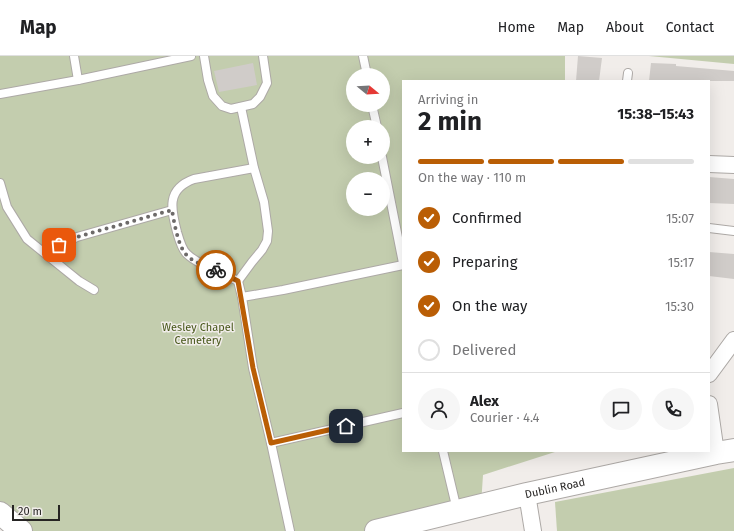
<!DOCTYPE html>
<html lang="en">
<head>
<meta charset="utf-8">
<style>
  :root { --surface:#fff; --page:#f6f6f6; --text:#202124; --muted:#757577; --line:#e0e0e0; --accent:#ba5e05 }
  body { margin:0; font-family:"Fira Sans",sans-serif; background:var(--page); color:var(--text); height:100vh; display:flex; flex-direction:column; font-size:15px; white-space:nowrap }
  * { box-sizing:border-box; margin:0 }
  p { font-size:13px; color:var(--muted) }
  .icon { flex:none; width:22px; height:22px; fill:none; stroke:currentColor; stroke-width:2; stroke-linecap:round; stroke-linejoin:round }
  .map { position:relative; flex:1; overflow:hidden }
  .details { position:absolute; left:402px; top:24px; width:308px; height:372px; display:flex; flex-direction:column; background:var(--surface); border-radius:0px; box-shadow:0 4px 16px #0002 }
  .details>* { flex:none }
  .needle { width:26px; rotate:108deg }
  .buttons { position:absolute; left:346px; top:12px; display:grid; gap:8px }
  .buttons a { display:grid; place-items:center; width:44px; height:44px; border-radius:50%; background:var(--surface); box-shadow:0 4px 16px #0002; font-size:20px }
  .scale { position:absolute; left:12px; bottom:10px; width:48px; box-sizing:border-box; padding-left:4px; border:2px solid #262423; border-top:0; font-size:11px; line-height:14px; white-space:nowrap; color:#262423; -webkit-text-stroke:3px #f1edea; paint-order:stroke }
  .pin { position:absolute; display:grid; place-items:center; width:34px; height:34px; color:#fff; margin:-17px; border-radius:8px; box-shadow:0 2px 6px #0006 }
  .courier { position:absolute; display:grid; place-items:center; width:40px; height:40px; margin:-20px; border:3px solid #ba5e05; border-radius:50%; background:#fff; color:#222; box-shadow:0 1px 5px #0007 }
  .head em { font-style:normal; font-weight:700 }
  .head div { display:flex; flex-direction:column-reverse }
  .head { display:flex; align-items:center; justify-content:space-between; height:68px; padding:0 16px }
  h1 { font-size:26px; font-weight:700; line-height:30px }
  .bar { display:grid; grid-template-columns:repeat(4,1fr); gap:6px 4px; align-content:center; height:48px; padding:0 16px }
  .bar i { height:5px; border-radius:3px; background:var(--line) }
  .bar .active { background:var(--accent) }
  .bar p { grid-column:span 4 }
  .line { display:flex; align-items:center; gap:10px; padding:0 16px; border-top:1px solid var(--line) }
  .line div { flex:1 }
  .round { display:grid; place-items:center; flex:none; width:42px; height:42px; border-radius:21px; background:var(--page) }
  ol { padding:0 16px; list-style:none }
  li { display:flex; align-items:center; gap:12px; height:44px }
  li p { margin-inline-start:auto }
  li .icon { padding:4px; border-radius:50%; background:var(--accent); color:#fff; stroke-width:4 }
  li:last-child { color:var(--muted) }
  li i { width:22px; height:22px; border:2px solid var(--line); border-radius:50% }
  header { display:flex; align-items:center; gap:24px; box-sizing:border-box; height:56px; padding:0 20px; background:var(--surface); border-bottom:1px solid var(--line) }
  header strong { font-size:19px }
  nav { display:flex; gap:22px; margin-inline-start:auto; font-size:14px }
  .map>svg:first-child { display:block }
</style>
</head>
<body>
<header>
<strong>Map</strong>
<nav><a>Home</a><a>Map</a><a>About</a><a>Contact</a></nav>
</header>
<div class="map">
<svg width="734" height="475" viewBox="0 0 734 475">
  <rect width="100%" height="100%" fill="#f1edea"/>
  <g fill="#c3cdae" fill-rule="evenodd">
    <path d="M0,0H565V25H403V395H558L483,419L481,449L376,475H21L0,457ZM353,19H383V49H353ZM353,71H383V101H353ZM353,123H383V153H353Z"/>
    <polygon points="649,0 734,0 734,8"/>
    <polygon points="734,412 734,475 557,475 555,446"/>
  </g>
  <g fill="#d0ccc9">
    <polygon points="578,0 602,2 599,25 576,25"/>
    <polygon points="253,7 257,29 219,36 214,15"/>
    <polygon points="651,7 676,8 676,10 734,15 734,25 649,25"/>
    <polygon points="709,121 734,123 734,148 709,147"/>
    <polygon points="709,196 734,198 734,223 709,220"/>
  </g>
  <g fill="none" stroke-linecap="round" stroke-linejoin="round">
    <defs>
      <g id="service">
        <polyline points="74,0 78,24"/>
        <polyline points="204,0 208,24 213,40 222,50 231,53 253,48 260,41 267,27 263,0"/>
        <polyline points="363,0 367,19"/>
        <polyline points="627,25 628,17"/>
        <polyline points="0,38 78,24 191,0"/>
        <polyline points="372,49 377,71"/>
        <path d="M241,51L254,112L264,146L268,175L267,185L262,194L252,206L238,225C224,218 198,209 187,198C182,194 179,183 177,176C171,153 166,133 194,123L254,112"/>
        <polyline points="382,101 403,207"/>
        <polyline points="0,127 7,151 27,183 79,225 94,234"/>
        <polyline points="709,172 734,175"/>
        <polyline points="48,199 59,189 77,181 172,154"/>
        <polyline points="238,225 242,241 283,234 403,209"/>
        <polyline points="242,241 253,312 271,387 403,357"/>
        <polyline points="271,387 290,475"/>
        <polyline points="443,395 457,454"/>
      </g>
      <g id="minor">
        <polyline points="709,108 734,109"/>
        <polyline points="709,318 734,284"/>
        <polyline points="709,348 716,397"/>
        <polyline points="527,438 533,475"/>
      </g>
      <g id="primary">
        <polyline points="0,457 21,475"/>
        <path id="s1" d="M376,475L527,438L716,397L734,394"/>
      </g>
    </defs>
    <use href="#service" stroke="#ada9a6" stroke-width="10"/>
    <use href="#minor" stroke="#ada9a6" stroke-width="18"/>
    <use href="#primary" stroke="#ada9a6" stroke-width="24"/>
    <use href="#service" stroke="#fff" stroke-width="8"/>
    <use href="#minor" stroke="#fff" stroke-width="16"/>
    <use href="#primary" stroke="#fff" stroke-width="22"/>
  </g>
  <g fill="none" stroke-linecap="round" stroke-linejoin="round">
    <path stroke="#6d6a69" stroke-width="4" stroke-dasharray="0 7.2" d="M59,189L77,181L172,154C174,166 178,189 185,197C191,206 206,210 216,214"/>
    <polyline stroke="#ba5e05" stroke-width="5" points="216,214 238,225 253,312 271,387 346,370"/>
  </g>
  <g text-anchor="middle" stroke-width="3" stroke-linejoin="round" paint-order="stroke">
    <g font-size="11" fill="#47571a" stroke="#f1edea">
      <text x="198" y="275">Wesley Chapel<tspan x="198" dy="13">Cemetery</tspan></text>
    </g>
    <g font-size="11" fill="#262423" stroke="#f1edea">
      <text dy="4" stroke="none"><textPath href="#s1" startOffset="184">Dublin Road</textPath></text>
    </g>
  </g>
</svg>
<div class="buttons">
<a><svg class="needle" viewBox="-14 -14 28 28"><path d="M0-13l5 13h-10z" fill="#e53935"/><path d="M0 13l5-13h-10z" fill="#757577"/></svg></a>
<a>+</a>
<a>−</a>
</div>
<div class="scale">20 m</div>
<div class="pin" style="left:59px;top:189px;background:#ea580c"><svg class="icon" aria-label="bag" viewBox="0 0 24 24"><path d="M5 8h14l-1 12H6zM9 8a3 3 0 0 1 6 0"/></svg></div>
<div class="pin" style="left:346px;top:370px;background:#1f2937"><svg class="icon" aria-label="home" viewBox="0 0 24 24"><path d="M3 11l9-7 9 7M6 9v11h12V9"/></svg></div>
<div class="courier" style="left:216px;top:214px"><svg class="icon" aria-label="bike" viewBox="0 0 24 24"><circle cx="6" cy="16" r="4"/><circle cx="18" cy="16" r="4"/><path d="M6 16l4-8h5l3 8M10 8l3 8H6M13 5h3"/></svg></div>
<section class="details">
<div class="head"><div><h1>2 min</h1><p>Arriving in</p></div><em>15:38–15:43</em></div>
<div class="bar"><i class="active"></i><i class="active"></i><i class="active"></i><i></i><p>On the way · 110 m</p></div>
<ol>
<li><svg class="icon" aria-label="check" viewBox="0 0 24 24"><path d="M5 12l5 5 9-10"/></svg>Confirmed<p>15:07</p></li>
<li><svg class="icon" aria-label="check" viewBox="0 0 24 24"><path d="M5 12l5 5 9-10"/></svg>Preparing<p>15:17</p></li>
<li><svg class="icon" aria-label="check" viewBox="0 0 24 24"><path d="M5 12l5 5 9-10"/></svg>On the way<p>15:30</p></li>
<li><i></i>Delivered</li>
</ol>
<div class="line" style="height:72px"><a class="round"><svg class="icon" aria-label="person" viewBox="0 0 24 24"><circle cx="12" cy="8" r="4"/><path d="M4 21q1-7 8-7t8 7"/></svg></a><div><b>Alex</b><p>Courier · 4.4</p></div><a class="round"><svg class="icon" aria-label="chat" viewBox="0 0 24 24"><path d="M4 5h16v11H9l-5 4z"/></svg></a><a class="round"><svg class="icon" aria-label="phone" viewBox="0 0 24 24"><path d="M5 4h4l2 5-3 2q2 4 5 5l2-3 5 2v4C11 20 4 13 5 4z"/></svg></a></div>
</section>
</div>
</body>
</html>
